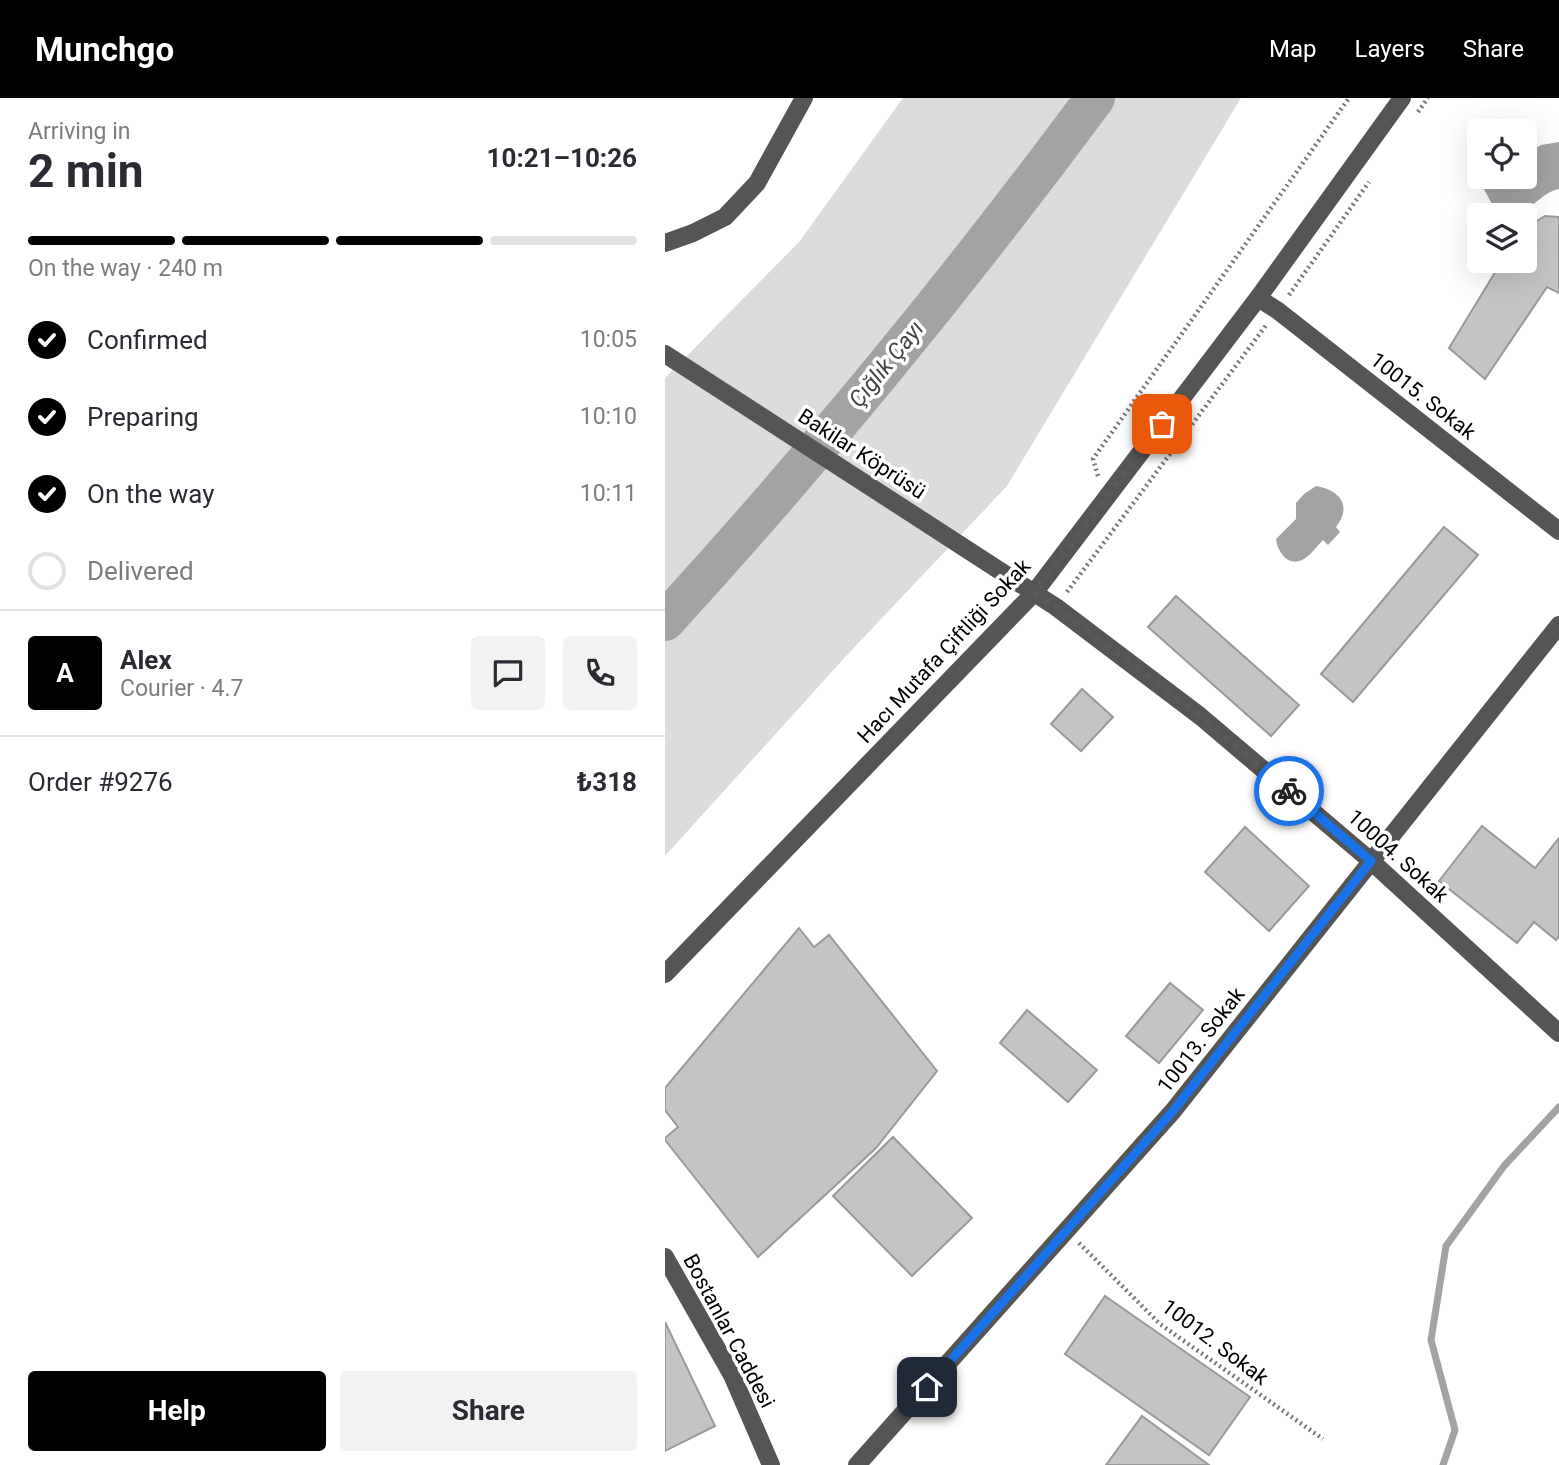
<!DOCTYPE html>
<html lang="en">
<head>
<meta charset="utf-8">
<style>
  :root { --surface:#fff; --page:#f2f2f3; --text:#2b2b33; --muted:#7c7c81; --line:#e1e1e2; --accent:#000 }
  body { margin:0; font-family:Roboto,sans-serif; background:var(--page); color:var(--text); height:100vh; display:flex; flex-direction:column; font-size:26px; white-space:nowrap }
  * { box-sizing:border-box; margin:0 }
  p { font-size:23px; color:var(--muted) }
  .icon { flex:none; width:38px; height:38px; fill:none; stroke:currentColor; stroke-width:2; stroke-linecap:round; stroke-linejoin:round }
  .map { position:relative; flex:1; overflow:hidden }
  .sheet { display:flex; flex-direction:column; background:var(--surface); width:665px }
  .sheet>* { flex:none }
  .tools { position:absolute; left:802px; top:21px; display:grid; gap:14px }
  .tools a { display:grid; place-items:center; width:70px; height:70px; border-radius:7px; background:var(--surface); box-shadow:0 7px 28px #0002; font-size:35px }
  .pin { position:absolute; display:grid; place-items:center; width:60px; height:60px; color:#fff; margin:-30px; border-radius:14px; box-shadow:0 4px 10px #0006 }
  .courier { position:absolute; display:grid; place-items:center; width:70px; height:70px; margin:-35px; border:5px solid #1a73e8; border-radius:50%; background:#fff; color:#222; box-shadow:0 2px 9px #0007 }
  .summary em { font-style:normal; font-weight:700 }
  .summary div { display:flex; flex-direction:column-reverse }
  .summary { display:flex; align-items:center; justify-content:space-between; height:119px; padding:0 28px }
  h1 { font-size:46px; font-weight:700; line-height:52px }
  .bar { display:grid; grid-template-columns:repeat(4,1fr); gap:10px 7px; align-content:center; height:84px; padding:0 28px }
  .bar i { height:9px; border-radius:5px; background:var(--line) }
  .bar .active { background:var(--accent) }
  .bar p { grid-column:span 4 }
  .line { display:flex; align-items:center; gap:18px; padding:0 28px; border-top:2px solid var(--line) }
  .line div { flex:1 }
  .round { display:grid; place-items:center; flex:none; width:74px; height:74px; border-radius:7px; background:var(--page) }
  ol { padding:0 28px; list-style:none }
  li { display:flex; align-items:center; gap:21px; height:77px }
  li p { margin-inline-start:auto }
  li .icon { padding:7px; border-radius:50%; background:var(--accent); color:#fff; stroke-width:4 }
  li:last-child { color:var(--muted) }
  li i { width:38px; height:38px; border:4px solid var(--line); border-radius:50% }
  .button { display:flex; gap:14px; margin-top:auto; padding:14px 28px }
  .button a { flex:1; height:80px; border-radius:7px; background:var(--accent); color:#fff; font-size:28px; font-weight:700; line-height:80px; text-align:center }
  .button a+a { background:var(--page); color:var(--text) }
  header { display:flex; align-items:center; gap:42px; box-sizing:border-box; height:98px; padding:0 35px; background:var(--accent); color:#fff }
  header strong { font-size:33px }
  nav { display:flex; gap:38px; margin-inline-start:auto; font-size:24px }
  main { display:flex; flex:1; min-height:0 }
  .map>svg:first-child { display:block }
</style>
</head>
<body>
<header>
<strong>Munchgo</strong>
<nav><a>Map</a><a>Layers</a><a>Share</a></nav>
</header>
<main>
<section class="sheet">
<div class="summary"><div><h1>2 min</h1><p>Arriving in</p></div><em>10:21–10:26</em></div>
<div class="bar"><i class="active"></i><i class="active"></i><i class="active"></i><i></i><p>On the way · 240 m</p></div>
<ol>
<li><svg class="icon" aria-label="check" viewBox="0 0 24 24"><path d="M5 12l5 5 9-10"/></svg>Confirmed<p>10:05</p></li>
<li><svg class="icon" aria-label="check" viewBox="0 0 24 24"><path d="M5 12l5 5 9-10"/></svg>Preparing<p>10:10</p></li>
<li><svg class="icon" aria-label="check" viewBox="0 0 24 24"><path d="M5 12l5 5 9-10"/></svg>On the way<p>10:11</p></li>
<li><i></i>Delivered</li>
</ol>
<div class="line" style="height:126px"><b class="round" style="background:var(--accent);color:#fff">A</b><div><b>Alex</b><p>Courier · 4.7</p></div><a class="round"><svg class="icon" aria-label="chat" viewBox="0 0 24 24"><path d="M4 5h16v11H9l-5 4z"/></svg></a><a class="round"><svg class="icon" aria-label="phone" viewBox="0 0 24 24"><path d="M5 4h4l2 5-3 2q2 4 5 5l2-3 5 2v4C11 20 4 13 5 4z"/></svg></a></div>
<div class="line" style="height:91px"><div>Order #9276</div><b>₺318</b></div>
<div class="button"><a>Help</a><a>Share</a></div>
</section>
<div class="map">
<svg width="894" height="1367" viewBox="0 0 894 1367">
  <rect width="100%" height="100%" fill="#fff"/>
  <polygon fill="#dcdcdc" points="238,0 576,0 342,388 183,556 0,758 0,280 134,144"/>
  <g fill="#a3a3a3">
    <path d="M894,44V91C877,94 867,112 850,117C845,118 838,117 833,117L815,84L823,79H859V57L876,47Z"/>
    <path d="M651,388C674,392 688,407 671,429L675,434L663,447L658,442C652,448 644,459 637,462C623,469 612,453 611,441L631,421V405L639,396Z"/>
  </g>
  <g fill="none" stroke-linecap="round" stroke-linejoin="round">
    <polyline stroke="#a3a3a3" stroke-width="7" points="778,1367 790,1332 766,1242 781,1148 839,1068 894,1009"/>
    <path stroke="#a3a3a3" stroke-width="40" d="M0,523C153,356 295,182 430,0"/>
  </g>
  <g fill="#c4c4c4" stroke="#999" stroke-width="2">
    <polygon points="880,118 894,119 894,195 882,189 820,281 784,250 837,163 859,163 859,131"/>
    <polygon points="779,429 813,457 688,604 656,576"/>
    <polygon points="511,498 634,607 606,638 483,529"/>
    <polygon points="417,591 448,619 416,653 386,626"/>
    <polygon points="817,728 870,770 894,740 894,838 891,842 869,824 852,845 774,783"/>
    <polygon points="580,729 644,788 604,833 540,774"/>
    <polygon points="134,830 149,849 164,837 272,973 211,1050 93,1159 0,1042 0,1040 13,1029 0,1012 0,990"/>
    <polygon points="505,885 538,912 494,965 461,938"/>
    <polygon points="362,912 432,972 403,1004 335,945"/>
    <polygon points="228,1039 307,1120 247,1178 168,1098"/>
    <polygon points="440,1198 585,1299 544,1357 400,1256"/>
    <polygon points="0,1224 50,1328 0,1353"/>
    <polygon points="477,1318 544,1367 441,1367"/>
  </g>
  <g fill="none" stroke-linecap="round" stroke-linejoin="round">
    <g stroke="#777" stroke-width="4.5" stroke-dasharray="2 3.5" stroke-linecap="butt">
      <polyline points="753,14 763,0"/>
      <polyline points="624,197 704,84"/>
      <polyline points="433,378 428,361 684,0"/>
      <polyline points="402,494 602,226"/>
      <polyline points="414,1145 495,1226 658,1341"/>
    </g>
    <g stroke="#555" stroke-width="18">
      <polyline points="0,145 28,135 60,119 92,85 139,0"/>
      <polyline points="593,200 612,212 894,433"/>
      <polyline points="0,256 391,509 535,618 706,763 894,935"/>
      <polyline points="0,876 369,495 593,200 737,0"/>
      <polyline points="0,1159 67,1277 106,1367"/>
      <polyline points="192,1367 508,1013 894,527"/>
    </g>
  </g>
  <g fill="none" stroke-linecap="round" stroke-linejoin="round">
    <polyline stroke="#595959" stroke-width="7" stroke-dasharray="0 12.6" points="497,326 369,495 391,509 535,618 624,693"/>
    <polyline stroke="#1a73e8" stroke-width="9" points="262,1289 508,1013 706,763 624,693"/>
  </g>
  <g text-anchor="middle" stroke-width="7" stroke-linejoin="round" paint-order="stroke">
    <g font-size="21" fill="#000" stroke="#fff">
      <text transform="translate(758 298) rotate(38)" y="7">10015. Sokak</text>
      <text transform="translate(197 356) rotate(33)" y="7">Bakilar Köprüsü</text>
      <text transform="translate(279 553) rotate(-47)" y="7">Hacı Mutafa Çiftliği Sokak</text>
      <text transform="translate(733 758) rotate(42)" y="7">10004. Sokak</text>
      <text transform="translate(536 942) rotate(-52)" y="7">10013. Sokak</text>
      <text transform="translate(64 1233) rotate(62)" y="7">Bostanlar Caddesi</text>
      <text transform="translate(550 1244) rotate(37)" y="7">10012. Sokak</text>
    </g>
    <g font-size="23" font-style="italic" fill="#444" stroke="#fff">
      <text transform="translate(221 266) rotate(-51)" y="8">Çığlık Çayı</text>
    </g>
  </g>
</svg>
<div class="tools">
<a><svg class="icon" aria-label="locate" viewBox="0 0 24 24"><circle cx="12" cy="12" r="6"/><path d="M12 2v4M12 18v4M2 12h4M18 12h4"/></svg></a>
<a><svg class="icon" aria-label="layers" viewBox="0 0 24 24"><path d="M12 4l9 5-9 5-9-5zM3 14l9 5 9-5"/></svg></a>
</div>
<div class="pin" style="left:497px;top:326px;background:#ea580c"><svg class="icon" aria-label="bag" viewBox="0 0 24 24"><path d="M5 8h14l-1 12H6zM9 8a3 3 0 0 1 6 0"/></svg></div>
<div class="pin" style="left:262px;top:1289px;background:#1f2937"><svg class="icon" aria-label="home" viewBox="0 0 24 24"><path d="M3 11l9-7 9 7M6 9v11h12V9"/></svg></div>
<div class="courier" style="left:624px;top:693px"><svg class="icon" aria-label="bike" viewBox="0 0 24 24"><circle cx="6" cy="16" r="4"/><circle cx="18" cy="16" r="4"/><path d="M6 16l4-8h5l3 8M10 8l3 8H6M13 5h3"/></svg></div>
</div>
</main>
</body>
</html>
